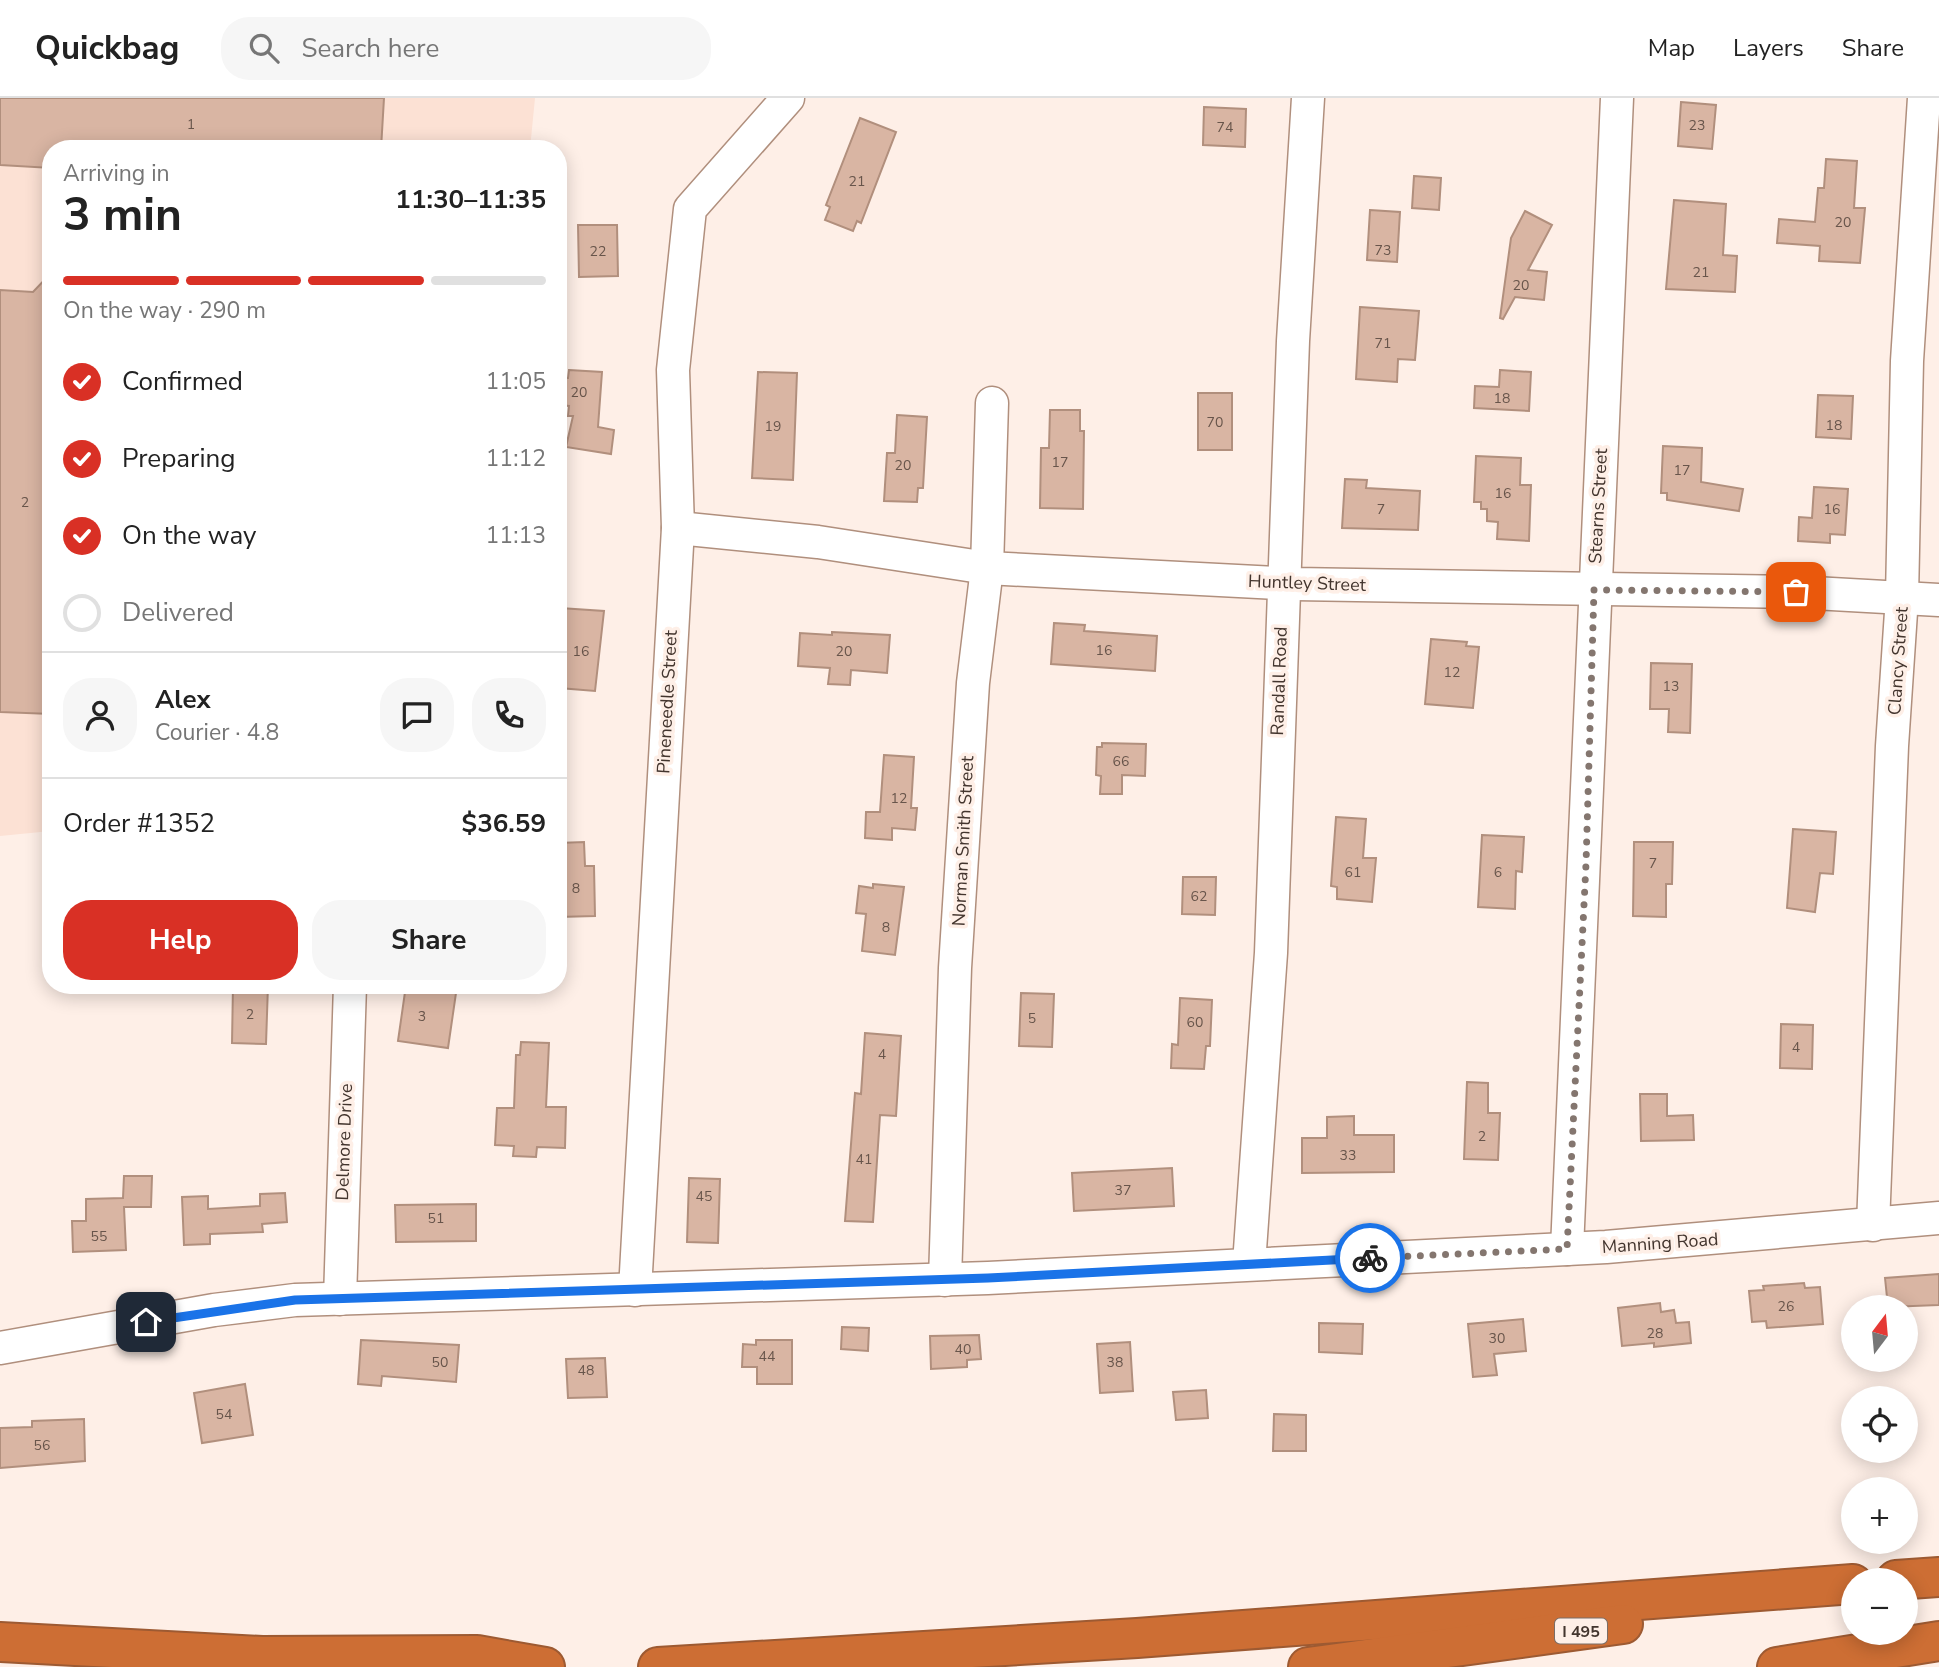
<!DOCTYPE html>
<html lang="en">
<head>
<meta charset="utf-8">
<style>
  :root { --surface:#fff; --page:#f6f6f6; --text:#222; --muted:#767676; --line:#e0e0e0; --accent:#d93025 }
  body { margin:0; font-family:"Nunito Sans",sans-serif; background:var(--page); color:var(--text); height:100vh; display:flex; flex-direction:column; font-size:26px; white-space:nowrap }
  * { box-sizing:border-box; margin:0 }
  p { font-size:23px; color:var(--muted) }
  .icon { flex:none; width:38px; height:38px; fill:none; stroke:currentColor; stroke-width:2; stroke-linecap:round; stroke-linejoin:round }
  .map { position:relative; flex:1; overflow:hidden }
  .sheet { position:absolute; left:42px; top:42px; width:525px; height:854px; display:flex; flex-direction:column; background:var(--surface); border-radius:28px; box-shadow:0 4px 18px #0003 }
  .sheet>* { flex:none }
  .needle { width:46px; rotate:16deg }
  .fabs { position:absolute; left:1841px; top:1197px; display:grid; gap:14px }
  .fabs a { display:grid; place-items:center; width:77px; height:77px; border-radius:50%; background:var(--surface); box-shadow:0 4px 18px #0003; font-size:35px }
  .pin { position:absolute; display:grid; place-items:center; width:60px; height:60px; color:#fff; margin:-30px; border-radius:14px; box-shadow:0 4px 10px #0006 }
  .courier { position:absolute; display:grid; place-items:center; width:70px; height:70px; margin:-35px; border:5px solid #1a73e8; border-radius:50%; background:#fff; color:#222; box-shadow:0 2px 9px #0007 }
  .headline em { font-style:normal; font-weight:700 }
  .headline div { display:flex; flex-direction:column-reverse }
  .headline { display:flex; align-items:center; justify-content:space-between; height:119px; padding:0 21px }
  h1 { font-size:46px; font-weight:700; line-height:52px }
  .bar { display:grid; grid-template-columns:repeat(4,1fr); gap:10px 7px; align-content:center; height:84px; padding:0 21px }
  .bar i { height:9px; border-radius:5px; background:var(--line) }
  .bar .on { background:var(--accent) }
  .bar p { grid-column:span 4 }
  .line { display:flex; align-items:center; gap:18px; padding:0 21px; border-top:2px solid var(--line) }
  .line div { flex:1 }
  .round { display:grid; place-items:center; flex:none; width:74px; height:74px; border-radius:28px; background:var(--page) }
  ol { padding:0 21px; list-style:none }
  li { display:flex; align-items:center; gap:21px; height:77px }
  li p { margin-inline-start:auto }
  li .icon { padding:7px; border-radius:50%; background:var(--accent); color:#fff; stroke-width:4 }
  li:last-child { color:var(--muted) }
  li i { width:38px; height:38px; border:4px solid var(--line); border-radius:50% }
  .primary-button { display:flex; gap:14px; margin-top:auto; padding:14px 21px }
  .primary-button a { flex:1; height:80px; border-radius:28px; background:var(--accent); color:#fff; font-size:28px; font-weight:700; line-height:80px; text-align:center }
  .primary-button a+a { background:var(--page); color:var(--text) }
  header { display:flex; align-items:center; gap:42px; box-sizing:border-box; height:98px; padding:0 35px; background:var(--surface); border-bottom:2px solid var(--line) }
  header strong { font-size:33px }
  nav { display:flex; gap:38px; margin-inline-start:auto; font-size:24px }
  .search { width:490px; height:63px; background:var(--page); display:flex; align-items:center; gap:18px; box-sizing:border-box; padding:0 24px; border-radius:28px; color:var(--muted); font-size:26px }
  .map>svg:first-child { display:block }
</style>
</head>
<body>
<header>
<strong>Quickbag</strong>
<div class="search"><svg class="icon" aria-label="search" viewBox="0 0 24 24"><circle cx="10" cy="10" r="6"/><path d="M15 15l6 6"/></svg>Search here</div>
<nav><a>Map</a><a>Layers</a><a>Share</a></nav>
</header>
<div class="map">
<svg width="1939" height="1569" viewBox="0 0 1939 1569">
  <rect width="100%" height="100%" fill="#feefe7"/>
  <polygon fill="#fce1d4" points="0,0 535,0 530,51 51,51 51,733 0,738"/>
  <g fill="#d9b5a3" stroke="#b18f7d" stroke-width="2">
    <polygon points="0,0 384,0 381,51 51,51 51,70 0,67"/>
    <polygon points="1681,4 1716,7 1712,51 1678,48"/>
    <polygon points="1204,9 1246,11 1245,49 1203,47"/>
    <polygon points="860,20 896,34 861,125 857,123 853,133 825,122 830,109 826,107"/>
    <polygon points="1826,61 1857,63 1854,110 1865,110 1860,165 1819,163 1820,148 1777,145 1779,121 1815,124 1818,90 1824,90"/>
    <polygon points="1414,78 1441,80 1439,112 1412,110"/>
    <polygon points="1674,102 1726,106 1723,157 1737,158 1735,194 1666,191"/>
    <polygon points="1370,112 1400,114 1397,164 1367,162"/>
    <polygon points="1525,113 1552,127 1528,172 1547,174 1544,202 1515,199 1503,221 1500,220 1511,140"/>
    <polygon points="578,127 617,127 618,178 579,179"/>
    <polygon points="51,175 51,616 0,614 0,192 33,194"/>
    <polygon points="1360,209 1419,213 1415,262 1398,261 1397,284 1356,281"/>
    <polygon points="569,272 602,274 598,329 614,332 611,356 566,349 573,318 568,318 569,308 558,307 558,280 568,280"/>
    <polygon points="1500,272 1531,274 1529,313 1474,310 1475,288 1499,289"/>
    <polygon points="758,274 797,275 793,382 752,380"/>
    <rect x="1198" y="295" width="34" height="57"/>
    <polygon points="1818,297 1853,298 1851,341 1816,339"/>
    <polygon points="1050,312 1080,312 1080,333 1084,333 1083,411 1040,410 1041,350 1049,350"/>
    <polygon points="897,317 927,319 923,390 918,390 917,404 884,403 887,355 895,355"/>
    <polygon points="1663,348 1702,350 1701,384 1743,391 1739,413 1667,402 1667,395 1661,395"/>
    <polygon points="1476,358 1521,360 1520,387 1531,387 1529,443 1497,441 1498,424 1487,423 1487,411 1481,411 1481,404 1474,404"/>
    <polygon points="1345,381 1367,382 1366,390 1420,393 1418,432 1342,430"/>
    <polygon points="1814,389 1848,391 1845,437 1830,436 1830,445 1798,443 1799,419 1812,420"/>
    <polygon points="560,510 604,513 595,593 559,590"/>
    <polygon points="1054,525 1085,527 1084,533 1157,538 1155,573 1051,566"/>
    <polygon points="832,534 890,537 887,575 851,572 850,587 828,586 830,570 798,568 800,535 832,537"/>
    <polygon points="1431,541 1467,544 1466,548 1479,549 1473,610 1425,606"/>
    <polygon points="1651,565 1692,566 1690,635 1668,634 1669,611 1650,611"/>
    <polygon points="1102,645 1146,646 1145,678 1122,677 1122,696 1100,696 1101,678 1096,677 1097,649 1102,649"/>
    <polygon points="884,657 914,659 911,710 917,710 915,732 892,730 892,742 865,740 866,714 880,714"/>
    <polygon points="1336,719 1366,721 1363,760 1376,760 1372,804 1337,801 1337,789 1331,788"/>
    <polygon points="1793,731 1836,734 1833,776 1820,775 1815,814 1787,810"/>
    <polygon points="1482,737 1524,739 1522,774 1516,773 1515,811 1478,809"/>
    <polygon points="584,744 585,768 594,768 595,818 558,819 558,745"/>
    <polygon points="1634,744 1673,744 1672,786 1666,786 1666,819 1633,818"/>
    <polygon points="1183,779 1216,779 1215,817 1182,816"/>
    <polygon points="873,786 904,789 895,857 862,853 866,816 856,815 859,788 873,790"/>
    <polygon points="233,887 268,887 266,946 232,945"/>
    <polygon points="406,887 446,887 445,893 456,895 448,950 398,943"/>
    <polygon points="1021,895 1054,896 1052,949 1019,948"/>
    <polygon points="1180,900 1212,902 1210,948 1206,948 1204,971 1171,970 1172,946 1178,947"/>
    <polygon points="1781,926 1813,927 1812,971 1780,970"/>
    <polygon points="865,935 901,938 896,1018 880,1017 873,1124 845,1123 855,995 861,996"/>
    <polygon points="521,944 549,945 546,1009 566,1009 565,1050 537,1049 536,1059 513,1058 514,1048 495,1047 497,1010 514,1010 516,957 520,957"/>
    <polygon points="1467,984 1488,985 1488,1015 1500,1015 1498,1062 1464,1061"/>
    <polygon points="1640,996 1667,996 1667,1018 1693,1017 1694,1042 1641,1043"/>
    <polygon points="1354,1018 1354,1037 1394,1037 1394,1074 1302,1075 1302,1040 1327,1040 1327,1019"/>
    <polygon points="1172,1070 1174,1108 1074,1113 1072,1075"/>
    <polygon points="124,1078 152,1078 151,1109 124,1109 126,1152 73,1154 72,1123 86,1123 86,1101 123,1100"/>
    <polygon points="689,1080 720,1081 718,1145 687,1144"/>
    <polygon points="285,1095 287,1124 262,1126 263,1134 210,1136 210,1146 184,1147 182,1099 208,1098 208,1111 260,1108 260,1096"/>
    <polygon points="476,1106 476,1143 396,1144 395,1107"/>
    <polygon points="1939,1176 1939,1207 1888,1209 1885,1180"/>
    <polygon points="1804,1185 1805,1190 1820,1189 1823,1226 1767,1230 1766,1223 1752,1224 1749,1193 1764,1192 1763,1188"/>
    <polygon points="1660,1205 1661,1214 1674,1212 1676,1225 1689,1224 1691,1245 1654,1249 1654,1245 1622,1248 1618,1210"/>
    <polygon points="1523,1221 1526,1253 1494,1256 1497,1277 1473,1279 1468,1226"/>
    <polygon points="1319,1225 1363,1226 1362,1256 1319,1254"/>
    <polygon points="842,1229 869,1230 868,1253 841,1251"/>
    <polygon points="979,1237 981,1261 967,1262 967,1269 931,1271 930,1238"/>
    <polygon points="361,1242 459,1247 456,1284 382,1278 381,1288 358,1286"/>
    <polygon points="756,1242 792,1242 792,1286 757,1286 757,1269 742,1269 743,1246 756,1247"/>
    <polygon points="1130,1244 1133,1293 1100,1295 1097,1246"/>
    <polygon points="605,1260 607,1299 568,1300 566,1261"/>
    <polygon points="245,1286 253,1337 202,1345 194,1295"/>
    <polygon points="1206,1292 1208,1320 1176,1322 1173,1294"/>
    <polygon points="1274,1316 1306,1317 1306,1353 1273,1353"/>
    <polygon points="84,1321 85,1363 0,1370 0,1330 32,1329 32,1323"/>
  </g>
  <g fill="none" stroke-linecap="round" stroke-linejoin="round">
    <defs>
      <g id="street">
        <polyline points="678,430 818,444 987,470 1295,486 1796,494 1939,502"/>
        <polyline points="1873,1127 1892,648 1902,499 1907,263 1924,0"/>
        <polyline points="1567,1151 1617,0"/>
        <polyline points="1249,1166 1271,855 1293,243 1308,0"/>
        <polyline points="945,1182 955,870 973,585 987,470 992,305"/>
        <polyline points="635,1192 678,430 673,272 690,111 788,0"/>
        <polyline points="340,1201 350,887"/>
        <polyline points="0,1250 214,1212 295,1202 988,1180 1606,1149 1939,1120"/>
      </g>
      <g id="highway">
        <polyline points="1896,1482 1939,1479"/>
        <polyline points="0,1544 262,1558 477,1557 545,1569"/>
        <polyline points="658,1569 1137,1540 1853,1486"/>
        <polyline points="1308,1569 1623,1526"/>
        <polyline points="1777,1569 1939,1543"/>
      </g>
    </defs>
    <use href="#street" stroke="#b08f7d" stroke-width="35"/>
    <use href="#highway" stroke="#9d5a32" stroke-width="42"/>
    <use href="#street" stroke="#fff" stroke-width="32"/>
    <use href="#highway" stroke="#cd6e34" stroke-width="38"/>
  </g>
  <g fill="none" stroke-linecap="round" stroke-linejoin="round">
    <polyline stroke="#84766f" stroke-width="7" stroke-dasharray="0 12.6" points="1370,1160 1567,1151 1586,766 1594,492 1796,494"/>
    <polyline stroke="#1a73e8" stroke-width="9" points="146,1224 295,1202 988,1180 1370,1160"/>
  </g>
  <g text-anchor="middle" stroke-width="7" stroke-linejoin="round" paint-order="stroke">
    <g font-size="14" fill="#68554b">
      <text x="191" y="31">1</text>
      <text x="1697" y="32">23</text>
      <text x="1225" y="34">74</text>
      <text x="857" y="88">21</text>
      <text x="1843" y="129">20</text>
      <text x="1383" y="157">73</text>
      <text x="598" y="158">22</text>
      <text x="1701" y="179">21</text>
      <text x="1521" y="192">20</text>
      <text x="1383" y="250">71</text>
      <text x="579" y="299">20</text>
      <text x="1502" y="305">18</text>
      <text x="1215" y="329">70</text>
      <text x="1834" y="332">18</text>
      <text x="773" y="333">19</text>
      <text x="1060" y="369">17</text>
      <text x="903" y="372">20</text>
      <text x="1682" y="377">17</text>
      <text x="1503" y="400">16</text>
      <text x="25" y="409">2</text>
      <text x="1381" y="416">7</text>
      <text x="1832" y="416">16</text>
      <text x="1104" y="557">16</text>
      <text x="581" y="558">16</text>
      <text x="844" y="558">20</text>
      <text x="1452" y="579">12</text>
      <text x="1671" y="593">13</text>
      <text x="1121" y="668">66</text>
      <text x="899" y="705">12</text>
      <text x="1653" y="770">7</text>
      <text x="1353" y="779">61</text>
      <text x="1498" y="779">6</text>
      <text x="576" y="795">8</text>
      <text x="1199" y="803">62</text>
      <text x="886" y="834">8</text>
      <text x="250" y="921">2</text>
      <text x="422" y="923">3</text>
      <text x="1032" y="925">5</text>
      <text x="1195" y="929">60</text>
      <text x="1796" y="954">4</text>
      <text x="882" y="961">4</text>
      <text x="1482" y="1043">2</text>
      <text x="1348" y="1062">33</text>
      <text x="864" y="1066">41</text>
      <text x="1123" y="1097">37</text>
      <text x="704" y="1103">45</text>
      <text x="436" y="1125">51</text>
      <text x="99" y="1143">55</text>
      <text x="1786" y="1213">26</text>
      <text x="1655" y="1240">28</text>
      <text x="1497" y="1245">30</text>
      <text x="963" y="1256">40</text>
      <text x="767" y="1263">44</text>
      <text x="440" y="1269">50</text>
      <text x="1115" y="1269">38</text>
      <text x="586" y="1277">48</text>
      <text x="224" y="1321">54</text>
      <text x="42" y="1352">56</text>
    </g>
    <rect fill="#feefe7" stroke="#7b6d66" stroke-width="2" x="1555" y="1520.5" width="52" height="25" rx="5"/>
    <g font-size="16" font-weight="bold" fill="#43352e">
      <text x="1581" y="1539">I 495</text>
    </g>
    <g font-size="18" fill="#43352e" stroke="#feefe7">
      <text transform="translate(1598 408) rotate(-87)" y="6">Stearns Street</text>
      <text transform="translate(1307 485) rotate(2)" y="6">Huntley Street</text>
      <text transform="translate(1898 563) rotate(-86)" y="6">Clancy Street</text>
      <text transform="translate(1279 583) rotate(-88)" y="6">Randall Road</text>
      <text transform="translate(667 604) rotate(-87)" y="6">Pineneedle Street</text>
      <text transform="translate(963 743) rotate(-87)" y="6">Norman Smith Street</text>
      <text transform="translate(344 1044) rotate(-88)" y="6">Delmore Drive</text>
      <text transform="translate(1660 1145) rotate(-4)" y="6">Manning Road</text>
    </g>
  </g>
</svg>
<div class="fabs">
<a><svg class="needle" viewBox="-14 -14 28 28"><path d="M0-13l5 13h-10z" fill="#e53935"/><path d="M0 13l5-13h-10z" fill="#767676"/></svg></a>
<a><svg class="icon" aria-label="locate" viewBox="0 0 24 24"><circle cx="12" cy="12" r="6"/><path d="M12 2v4M12 18v4M2 12h4M18 12h4"/></svg></a>
<a>+</a>
<a>−</a>
</div>
<div class="pin" style="left:1796px;top:494px;background:#ea580c"><svg class="icon" aria-label="bag" viewBox="0 0 24 24"><path d="M5 8h14l-1 12H6zM9 8a3 3 0 0 1 6 0"/></svg></div>
<div class="pin" style="left:146px;top:1224px;background:#1f2937"><svg class="icon" aria-label="home" viewBox="0 0 24 24"><path d="M3 11l9-7 9 7M6 9v11h12V9"/></svg></div>
<div class="courier" style="left:1370px;top:1160px"><svg class="icon" aria-label="bike" viewBox="0 0 24 24"><circle cx="6" cy="16" r="4"/><circle cx="18" cy="16" r="4"/><path d="M6 16l4-8h5l3 8M10 8l3 8H6M13 5h3"/></svg></div>
<section class="sheet">
<div class="headline"><div><h1>3 min</h1><p>Arriving in</p></div><em>11:30–11:35</em></div>
<div class="bar"><i class="on"></i><i class="on"></i><i class="on"></i><i></i><p>On the way · 290 m</p></div>
<ol>
<li><svg class="icon" aria-label="check" viewBox="0 0 24 24"><path d="M5 12l5 5 9-10"/></svg>Confirmed<p>11:05</p></li>
<li><svg class="icon" aria-label="check" viewBox="0 0 24 24"><path d="M5 12l5 5 9-10"/></svg>Preparing<p>11:12</p></li>
<li><svg class="icon" aria-label="check" viewBox="0 0 24 24"><path d="M5 12l5 5 9-10"/></svg>On the way<p>11:13</p></li>
<li><i></i>Delivered</li>
</ol>
<div class="line" style="height:126px"><a class="round"><svg class="icon" aria-label="person" viewBox="0 0 24 24"><circle cx="12" cy="8" r="4"/><path d="M4 21q1-7 8-7t8 7"/></svg></a><div><b>Alex</b><p>Courier · 4.8</p></div><a class="round"><svg class="icon" aria-label="chat" viewBox="0 0 24 24"><path d="M4 5h16v11H9l-5 4z"/></svg></a><a class="round"><svg class="icon" aria-label="phone" viewBox="0 0 24 24"><path d="M5 4h4l2 5-3 2q2 4 5 5l2-3 5 2v4C11 20 4 13 5 4z"/></svg></a></div>
<div class="line" style="height:91px"><div>Order #1352</div><b>$36.59</b></div>
<div class="primary-button"><a>Help</a><a>Share</a></div>
</section>
</div>
</body>
</html>
